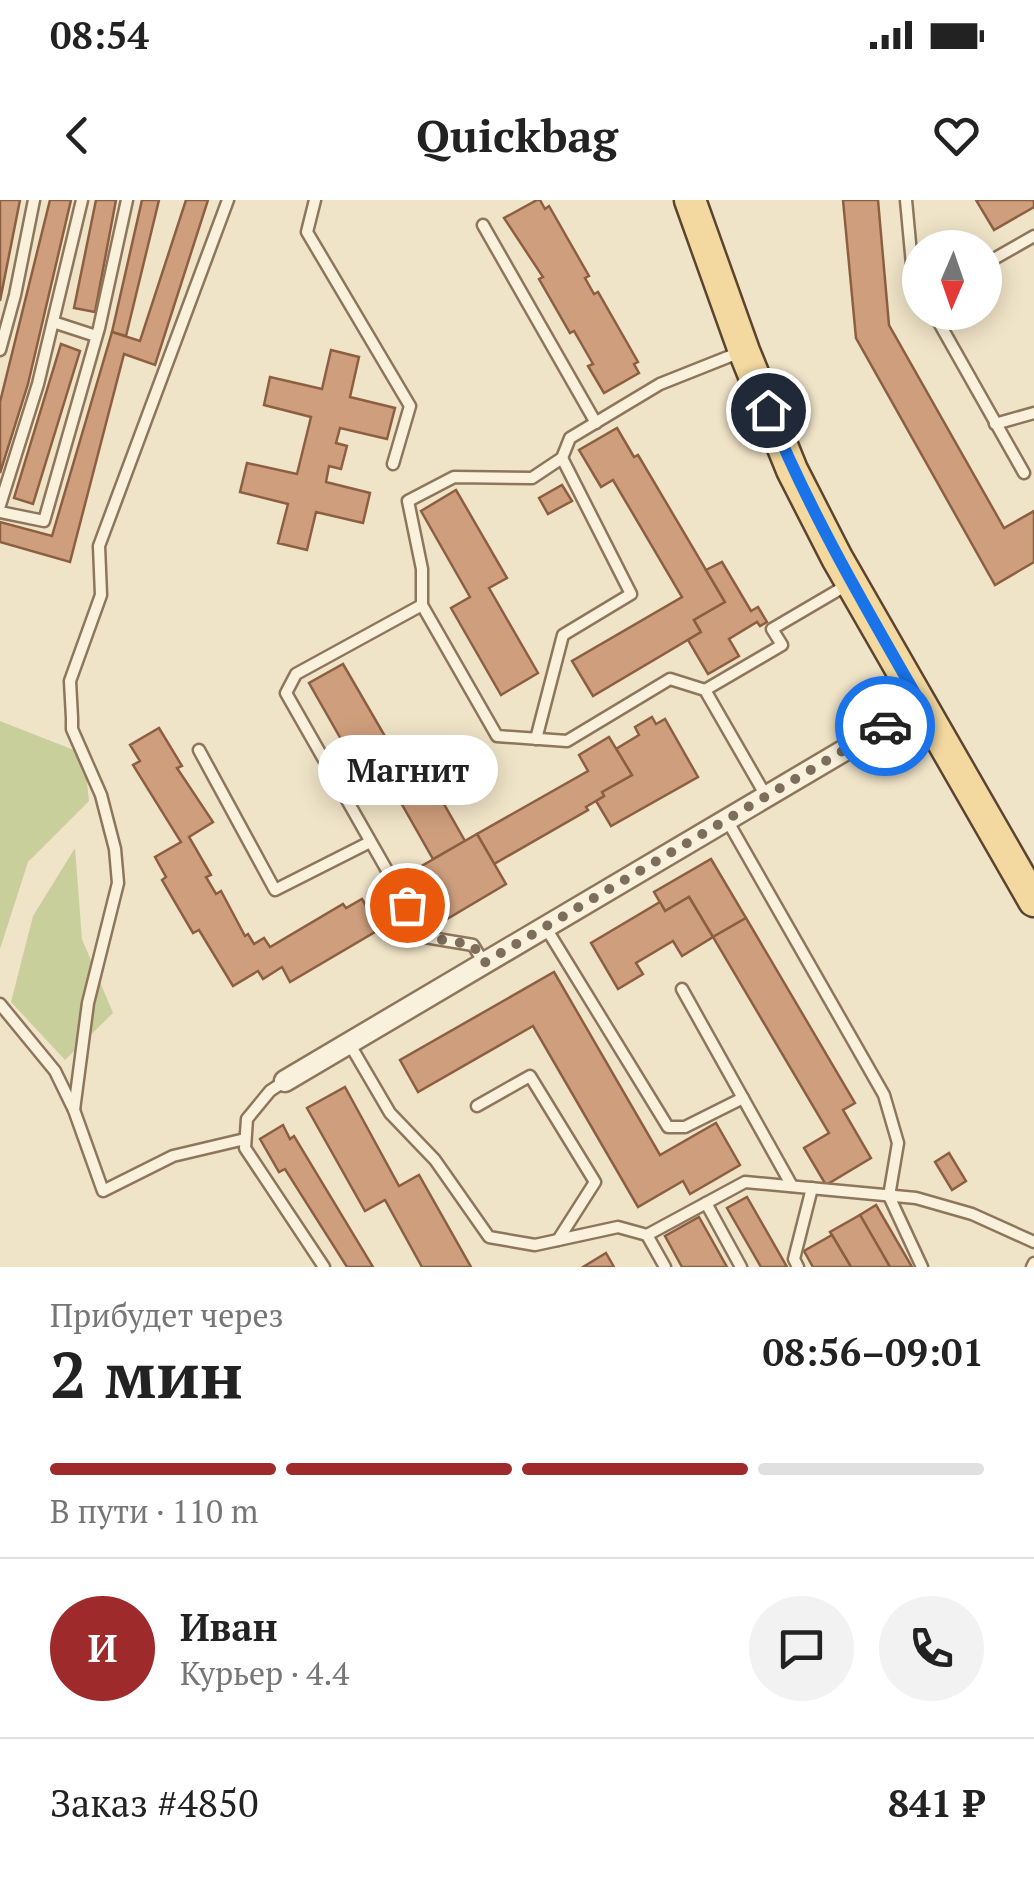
<!DOCTYPE html>
<html lang="ru">
<head>
<meta charset="utf-8">
<style>
  :root { --surface:#fff; --page:#f2f2f2; --text:#222; --muted:#767676; --line:#e0e0e0; --accent:#9e2a2b }
  body { margin:0; font-family:"PT Serif",serif; background:var(--page); color:var(--text); height:100vh; display:flex; flex-direction:column; font-size:38px; white-space:nowrap }
  * { box-sizing:border-box; margin:0 }
  p { font-size:32px; color:var(--muted) }
  .icon { flex:none; width:55px; height:55px; fill:none; stroke:currentColor; stroke-width:2; stroke-linecap:round; stroke-linejoin:round }
  .map { position:relative; height:1067px; overflow:hidden }
  .drawer { display:flex; flex-direction:column; background:var(--surface); flex:1 }
  .drawer>* { flex:none }
  .needle { width:65px; rotate:182deg }
  .controls { position:absolute; left:902px; top:30px; display:grid; gap:20px }
  .controls a { display:grid; place-items:center; width:100px; height:100px; border-radius:50%; background:var(--surface); box-shadow:0 5px 25px #0003; font-size:50px }
  .pin { position:absolute; display:grid; place-items:center; width:85px; height:85px; color:#fff; margin:-42px; border:5px solid #fff; border-radius:50%; box-shadow:0 2px 10px #0007 }
  .courier { position:absolute; display:grid; place-items:center; width:100px; height:100px; margin:-50px; border:8px solid #1a73e8; border-radius:50%; background:#fff; color:#222; box-shadow:0 2px 12px #0007 }
  .bubble { position:absolute; height:70px; border-radius:35px; background:var(--surface); box-shadow:0 5px 25px #0003; font-size:32px; font-weight:700; line-height:70px; text-align:center }
  .headline em { font-style:normal; font-weight:700 }
  .headline div { display:flex; flex-direction:column-reverse }
  .headline { display:flex; align-items:center; justify-content:space-between; height:170px; padding:0 50px }
  h1 { font-size:65px; font-weight:700; line-height:75px }
  .bar { display:grid; grid-template-columns:repeat(4,1fr); gap:15px 10px; align-content:center; height:120px; padding:0 50px }
  .bar i { height:12px; border-radius:8px; background:var(--line) }
  .bar .selected { background:var(--accent) }
  .bar p { grid-column:span 4 }
  .line { display:flex; align-items:center; gap:25px; padding:0 50px; border-top:2px solid var(--line) }
  .line div { flex:1 }
  .round { display:grid; place-items:center; flex:none; width:105px; height:105px; border-radius:52px; background:var(--page) }
  .status { display:flex; justify-content:space-between; align-items:center; height:70px; padding:0 50px; background:var(--surface); direction:ltr }
  .status svg { height:28px; fill:currentColor }
  header { display:flex; justify-content:space-between; align-items:center; height:130px; padding:0 50px; background:var(--surface); font-size:45px; font-weight:700 }
  .map>svg:first-child { display:block }
</style>
</head>
<body>
<div class="status"><b>08:54</b><svg viewBox="0 0 49 12"><path d="M0 12V9h3v3zM5 12V6h3v6zM10 12V3h3v9zM15 12V0h3v12zM26 1h20v11H26zM47 4h2v5h-2z"/></svg></div>
<header><svg class="icon" aria-label="back" viewBox="0 0 24 24"><path d="M15 5l-7 7 7 7"/></svg>Quickbag<svg class="icon" aria-label="heart" viewBox="0 0 24 24"><path d="M12 20l-8-8c-3-5 5-10 8-4 3-6 11-1 8 4z"/></svg></header>
<div class="map">
<svg width="1034" height="1067" viewBox="0 0 1034 1067">
  <rect width="100%" height="100%" fill="#f0e4c8"/>
  <g fill="#c9cf9b">
    <polygon points="0,521 84,554 89,601 28,662 0,749"/>
    <polygon points="75,648 82,739 113,813 65,860 11,802 33,716"/>
  </g>
  <g fill="#cf9f7d" stroke="#8d5f41" stroke-width="2.5">
    <polygon points="0,0 20,0 0,101"/>
    <polygon points="50,0 71,0 28,184 0,273 0,202"/>
    <polygon points="96,0 116,0 95,112 74,108"/>
    <polygon points="142,0 159,0 126,136 112,132"/>
    <polygon points="186,0 208,0 155,165 124,154 70,362 0,342 0,322 52,336 112,132 140,141"/>
    <polygon points="537,0 540,0 545,9 549,6 589,76 585,78 594,94 598,92 638,162 634,164 639,173 604,193 588,166 593,164 574,131 570,133 539,79 543,77 504,18"/>
    <polygon points="843,0 878,0 889,125 1004,328 1034,311 1034,362 995,385 856,138"/>
    <polygon points="976,0 1034,0 1034,7 994,30"/>
    <polygon points="61,144 80,151 33,304 14,298"/>
    <polygon points="331,150 359,157 350,197 395,208 387,239 340,228 336,243 347,246 341,269 329,266 326,282 370,293 363,323 316,312 307,350 278,343 288,304 240,292 247,263 297,274 311,217 264,205 270,177 322,189"/>
    <polygon points="617,228 634,257 638,255 725,402 694,420 701,432 593,496 572,461 682,397 613,280 601,287 579,250"/>
    <polygon points="562,285 572,301 548,314 539,298"/>
    <polygon points="456,290 507,378 489,388 538,473 501,495 451,408 470,397 421,311"/>
    <polygon points="722,362 751,411 758,407 767,422 760,426 757,422 729,439 739,456 708,474 688,440 701,432 694,420 725,402 706,370"/>
    <polygon points="343,464 397,557 412,548 465,641 433,659 380,566 362,576 309,483"/>
    <polygon points="652,517 656,524 665,519 698,577 611,626 596,601 604,596 602,592 632,575 616,549 639,535 635,527"/>
    <polygon points="159,528 182,566 177,568 213,622 189,637 211,675 206,677 216,694 221,691 245,736 248,734 254,744 264,738 270,747 343,704 346,708 362,699 380,729 290,782 282,767 263,779 258,771 233,786 199,730 193,733 162,680 166,677 155,657 181,642 133,565 140,561 130,545"/>
    <polygon points="609,537 632,575 602,592 604,596 586,607 588,610 494,664 477,634 588,571 579,555"/>
    <polygon points="477,634 506,684 442,722 413,671"/>
    <polygon points="711,659 746,718 713,737 689,697 665,711 654,692"/>
    <polygon points="689,697 713,737 682,756 673,741 636,763 643,774 618,789 591,743 660,702 665,711"/>
    <polygon points="746,718 855,903 843,910 871,958 826,985 804,948 829,933 713,737"/>
    <polygon points="554,772 660,955 716,923 740,965 690,994 683,981 638,1007 533,826 418,892 400,860"/>
    <polygon points="345,887 399,986 419,975 471,1067 422,1067 385,1000 365,1011 307,908"/>
    <polygon points="283,925 290,939 294,936 373,1067 347,1067 285,969 279,972 260,939"/>
    <polygon points="949,953 966,981 952,990 935,962"/>
    <polygon points="747,997 787,1067 761,1067 727,1008"/>
    <polygon points="876,1005 912,1067 890,1067 860,1015"/>
    <polygon points="860,1015 890,1067 851,1067 830,1032"/>
    <polygon points="699,1017 727,1067 682,1067 665,1036"/>
    <polygon points="832,1035 851,1067 813,1067 804,1051"/>
    <polygon points="606,1053 614,1067 583,1067"/>
  </g>
  <g fill="none" stroke-linecap="round" stroke-linejoin="round">
    <defs>
      <g id="lane">
        <polyline points="315,0 307,32 410,206 393,264"/>
        <polyline points="906,0 913,75 920,89"/>
        <polyline points="483,25 596,223"/>
        <polyline points="985,64 1034,36"/>
        <polyline points="933,112 1024,273"/>
        <polyline points="53,122 96,136"/>
        <polyline points="0,150 15,95 34,0"/>
        <polyline points="743,151 660,184 570,238 562,258 532,278 454,277 408,301 422,369 422,405 497,536 567,541 670,479 705,490 766,596"/>
        <polyline points="995,224 1034,213"/>
        <polyline points="0,305 38,184 82,0"/>
        <polyline points="0,312 44,321 99,128 127,0"/>
        <polyline points="422,405 296,474 286,493 425,737 473,745 484,763"/>
        <polyline points="705,490 782,445 772,429 847,385"/>
        <polyline points="536,539 563,435 631,394 562,258"/>
        <polyline points="199,550 275,690 370,642"/>
        <polyline points="727,620 884,895 898,943 889,996 922,1067"/>
        <polyline points="546,728 668,927 685,927 743,898"/>
        <polyline points="682,789 792,986"/>
        <polyline points="0,804 55,871 74,910 103,991 173,956 245,939"/>
        <polyline points="349,843 390,913 435,960 489,1037 535,1045 618,1027 647,1035"/>
        <polyline points="285,881 270,891 247,919 245,948 324,1067"/>
        <polyline points="477,906 530,876 595,982 558,1040"/>
        <polyline points="74,910 88,803 118,683 115,649 101,595 72,529 72,518 70,481 101,395 99,346 228,0"/>
        <polyline points="706,1003 741,1067"/>
        <polyline points="665,1067 647,1035 745,982 916,998 972,1014 1034,1042"/>
        <polyline points="798,1067 794,1059 812,988"/>
        <polyline points="1032,1067 1034,1063"/>
      </g>
      <polyline id="street" points="285,881 921,505"/>
      <polyline id="primary" points="690,0 744,151 792,270 837,358 1034,701"/>
    </defs>
    <use href="#lane" stroke="#8d765c" stroke-width="15"/>
    <use href="#street" stroke="#8d765c" stroke-width="25"/>
    <use href="#primary" stroke="#5b4430" stroke-width="35"/>
    <use href="#lane" stroke="#faf1dc" stroke-width="10"/>
    <use href="#street" stroke="#faf1dc" stroke-width="20"/>
    <use href="#primary" stroke="#f3d9a0" stroke-width="30"/>
  </g>
  <g fill="none" stroke-linecap="round" stroke-linejoin="round">
    <polyline stroke="#7c6e5b" stroke-width="10" stroke-dasharray="0 18" points="407,705 425,737 473,745 484,763 885,526"/>
    <path stroke="#1a73e8" stroke-width="12" d="M768,210C810,313 866,408 921,504L885,526"/>
  </g>
</svg>
<div class="controls">
<a><svg class="needle" viewBox="-14 -14 28 28"><path d="M0-13l5 13h-10z" fill="#e53935"/><path d="M0 13l5-13h-10z" fill="#767676"/></svg></a>
</div>
<div class="pin" style="left:407px;top:705px;background:#ea580c"><svg class="icon" aria-label="bag" viewBox="0 0 24 24"><path d="M5 8h14l-1 12H6zM9 8a3 3 0 0 1 6 0"/></svg></div>
<div class="pin" style="left:768px;top:210px;background:#1f2937"><svg class="icon" aria-label="home" viewBox="0 0 24 24"><path d="M3 11l9-7 9 7M6 9v11h12V9"/></svg></div>
<div class="courier" style="left:885px;top:526px"><svg class="icon" aria-label="car" viewBox="0 0 24 24"><path d="M5 17H2v-5l4-1 3-4h7l3 4 3 1v5h-3M9 17h6M6 11h13"/><circle cx="7" cy="17" r="2"/><circle cx="17" cy="17" r="2"/></svg></div>
<div class="bubble" style="left:318px;top:535px;width:180px">Магнит</div>
</div>
<section class="drawer">
<div class="headline"><div><h1>2 мин</h1><p>Прибудет через</p></div><em>08:56–09:01</em></div>
<div class="bar"><i class="selected"></i><i class="selected"></i><i class="selected"></i><i></i><p>В пути · 110 m</p></div>
<div class="line" style="height:180px"><b class="round" style="background:var(--accent);color:#fff">И</b><div><b>Иван</b><p>Курьер · 4.4</p></div><a class="round"><svg class="icon" aria-label="chat" viewBox="0 0 24 24"><path d="M4 5h16v11H9l-5 4z"/></svg></a><a class="round"><svg class="icon" aria-label="phone" viewBox="0 0 24 24"><path d="M5 4h4l2 5-3 2q2 4 5 5l2-3 5 2v4C11 20 4 13 5 4z"/></svg></a></div>
<div class="line" style="height:130px"><div>Заказ #4850</div><b>841 ₽</b></div>
</section>
</body>
</html>
